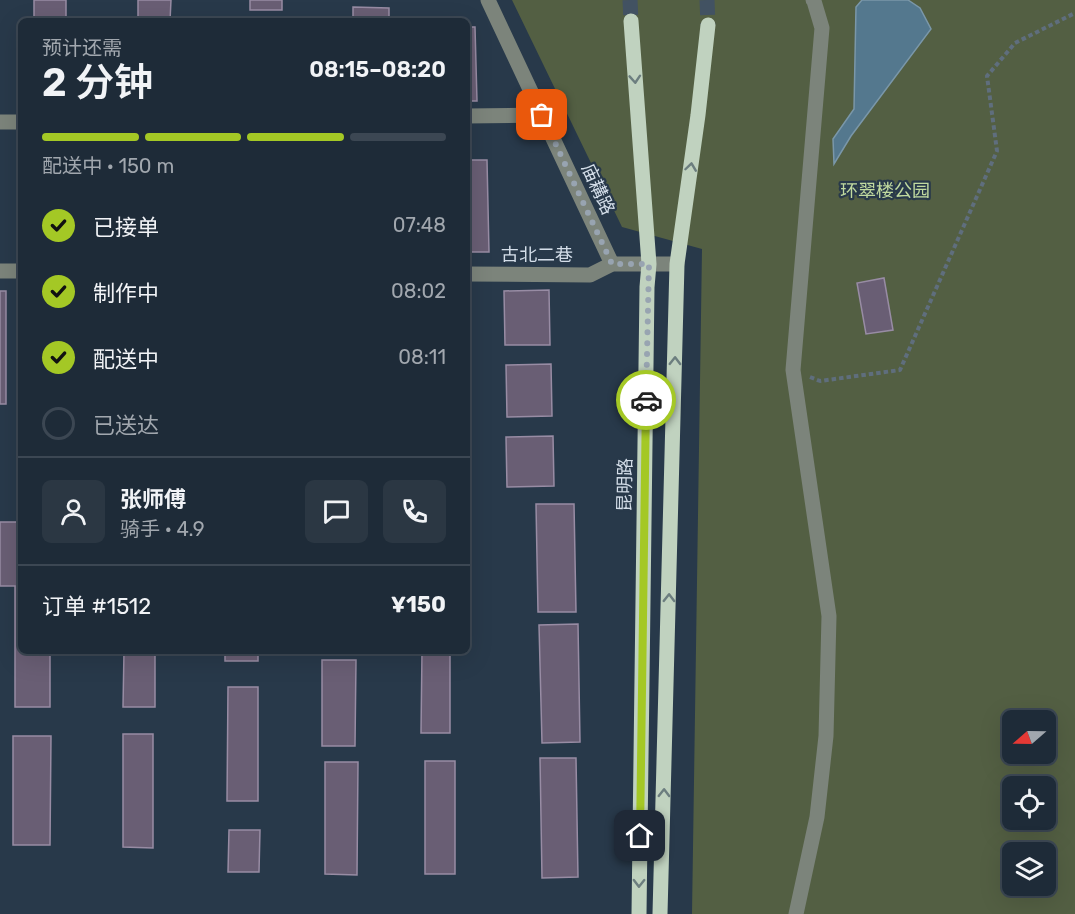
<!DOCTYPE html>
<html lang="zh">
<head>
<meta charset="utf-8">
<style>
  :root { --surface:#1e2b38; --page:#2b3743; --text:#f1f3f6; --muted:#a1a7ae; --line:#3c4753; --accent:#a4c825 }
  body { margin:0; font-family:Rubik,"Noto Sans SC",sans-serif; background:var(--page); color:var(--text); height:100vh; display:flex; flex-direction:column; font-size:22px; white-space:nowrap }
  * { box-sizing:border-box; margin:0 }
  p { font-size:20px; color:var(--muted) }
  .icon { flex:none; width:33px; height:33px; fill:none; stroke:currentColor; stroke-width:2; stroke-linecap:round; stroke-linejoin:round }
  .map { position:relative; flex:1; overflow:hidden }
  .panel { position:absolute; left:18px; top:18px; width:452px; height:636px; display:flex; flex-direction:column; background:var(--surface); border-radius:9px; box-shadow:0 6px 24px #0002,0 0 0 2px var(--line) }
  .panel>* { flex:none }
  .needle { width:39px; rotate:250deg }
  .fabs { position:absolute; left:1002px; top:710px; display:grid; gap:12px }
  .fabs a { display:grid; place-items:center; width:54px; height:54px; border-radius:9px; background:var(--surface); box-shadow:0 6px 24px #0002,0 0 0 2px var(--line); font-size:30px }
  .pin { position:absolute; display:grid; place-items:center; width:51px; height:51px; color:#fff; margin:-26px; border-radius:12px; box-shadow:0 3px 9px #0006 }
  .courier { position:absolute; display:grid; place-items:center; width:60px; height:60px; margin:-30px; border:4px solid #a4c825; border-radius:50%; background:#fff; color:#222; box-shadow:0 2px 8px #0007 }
  .head em { font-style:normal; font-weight:600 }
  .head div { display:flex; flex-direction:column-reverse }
  .head { display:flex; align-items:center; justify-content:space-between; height:102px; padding:0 24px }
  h1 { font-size:39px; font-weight:600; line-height:45px }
  .bar { display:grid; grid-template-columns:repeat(4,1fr); gap:9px 6px; align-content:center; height:72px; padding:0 24px }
  .bar i { height:8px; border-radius:4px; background:var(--line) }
  .bar .current { background:var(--accent) }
  .bar p { grid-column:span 4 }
  .line { display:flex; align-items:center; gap:15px; padding:0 24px; border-top:2px solid var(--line) }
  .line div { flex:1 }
  .round { display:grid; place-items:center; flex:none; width:63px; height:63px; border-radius:9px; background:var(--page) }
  ol { padding:0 24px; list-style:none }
  li { display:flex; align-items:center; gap:18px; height:66px }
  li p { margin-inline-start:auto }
  li .icon { padding:6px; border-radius:50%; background:var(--accent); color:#111; stroke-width:4 }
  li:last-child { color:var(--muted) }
  li i { width:33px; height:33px; border:3px solid var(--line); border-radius:50% }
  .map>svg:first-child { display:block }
</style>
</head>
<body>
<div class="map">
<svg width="1075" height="914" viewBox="0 0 1075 914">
  <rect width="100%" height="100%" fill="#28394a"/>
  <path fill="#535f43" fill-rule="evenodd" d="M512,0H1075V914H692L702,249L622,227ZM1012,720H1046V753H1012ZM1012,786H1046V819H1012ZM1012,852H1046V885H1012Z"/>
  <polygon fill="#54788e" stroke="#7a97a9" stroke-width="1.5" points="862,0 908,0 920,8 931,29 851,136 834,164 833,139 854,109 856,7"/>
  <g fill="#695e74" stroke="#988ca4" stroke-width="1.5">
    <rect x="34" y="0" width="32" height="21"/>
    <polygon points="138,0 171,0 170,21 138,21"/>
    <rect x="250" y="0" width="32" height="10"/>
    <polygon points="353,7 389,8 389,21 353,21"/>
    <polygon points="466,27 475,27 477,101 466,101"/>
    <polygon points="466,160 487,160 489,252 466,252"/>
    <polygon points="884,278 893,330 866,334 857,283"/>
    <polygon points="549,290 550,345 505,345 504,291"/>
    <rect x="0" y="291" width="6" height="113"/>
    <polygon points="551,364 552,416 507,417 506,365"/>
    <polygon points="18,418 21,418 21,496 17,496"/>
    <polygon points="553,436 554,486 507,487 506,437"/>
    <polygon points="536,504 574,504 576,612 538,612"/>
    <polygon points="0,522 21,522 21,651 50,651 50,707 15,707 15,586 0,586"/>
    <polygon points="578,624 580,742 542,743 539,625"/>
    <polygon points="124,651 155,651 155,707 123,707"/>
    <rect x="225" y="651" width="33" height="10"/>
    <polygon points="422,651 450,651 450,733 421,733"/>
    <polygon points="322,660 356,660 355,746 322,746"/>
    <polygon points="228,687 258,687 258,801 227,801"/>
    <polygon points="123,734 153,734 153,848 123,847"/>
    <polygon points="13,736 51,736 50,845 13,845"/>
    <polygon points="540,758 576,758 578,877 542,878"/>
    <rect x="425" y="761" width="30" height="113"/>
    <polygon points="325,762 358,762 357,875 325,874"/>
    <polygon points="229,830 260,830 259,872 228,872"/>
  </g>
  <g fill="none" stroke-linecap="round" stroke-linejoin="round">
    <g stroke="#425262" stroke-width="15" stroke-dasharray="15 8" stroke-linecap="butt">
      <polyline points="630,0 631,21"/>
      <polyline points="707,0 708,25"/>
    </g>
    <polyline stroke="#5f6e7d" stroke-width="4" stroke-dasharray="4.5 3" stroke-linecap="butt" points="810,377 820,381 900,370 997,151 987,76 1015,43 1075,13"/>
    <g stroke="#7c847b" stroke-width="15">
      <polyline points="488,0 612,264"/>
      <polyline points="466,116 542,115"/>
      <polyline points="0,122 21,122"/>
      <polyline points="0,271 21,271"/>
      <polyline points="466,274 590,275 612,264 677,264"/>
      <polyline points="796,914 817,817 826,736 829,616 793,370 822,28 814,1 813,0"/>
    </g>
    <g stroke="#c0d2bf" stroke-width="15">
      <polyline points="631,21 649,264 647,287 639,914"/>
      <polyline points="660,914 677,264 698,115 708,25"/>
    </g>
  </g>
  <defs><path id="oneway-chevron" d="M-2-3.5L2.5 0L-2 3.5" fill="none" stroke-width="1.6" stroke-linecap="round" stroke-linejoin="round" transform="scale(1.5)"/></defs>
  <g stroke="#6c7e7f">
    <use href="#oneway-chevron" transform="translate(635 79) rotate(86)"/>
    <use href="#oneway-chevron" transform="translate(691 167) rotate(-82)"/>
    <use href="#oneway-chevron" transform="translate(675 361) rotate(-89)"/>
    <use href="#oneway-chevron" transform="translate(669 598) rotate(-89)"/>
    <use href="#oneway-chevron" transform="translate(664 793) rotate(-89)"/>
    <use href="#oneway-chevron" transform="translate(639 883) rotate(91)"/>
  </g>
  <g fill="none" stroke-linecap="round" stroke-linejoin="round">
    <polyline stroke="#98a4b1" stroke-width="6" stroke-dasharray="0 10.8" points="542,115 612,264 649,264 646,400"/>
    <polyline stroke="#a4c825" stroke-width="8" points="640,836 646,400"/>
  </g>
  <g text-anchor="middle" stroke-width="4.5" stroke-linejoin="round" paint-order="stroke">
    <g font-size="18" fill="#d4dee9" stroke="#28394a">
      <text transform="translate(598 189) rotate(65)" y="6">庙耩路</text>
      <text x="537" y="261">古北二巷</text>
      <text transform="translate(625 485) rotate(-89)" y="6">昆明路</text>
    </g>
    <g font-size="18" fill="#c1da9f" stroke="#28394a">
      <text x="885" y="197">环翠楼公园</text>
    </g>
  </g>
</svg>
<div class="fabs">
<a><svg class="needle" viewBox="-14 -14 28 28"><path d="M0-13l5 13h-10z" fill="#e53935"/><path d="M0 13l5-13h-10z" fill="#a1a7ae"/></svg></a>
<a><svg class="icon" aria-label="locate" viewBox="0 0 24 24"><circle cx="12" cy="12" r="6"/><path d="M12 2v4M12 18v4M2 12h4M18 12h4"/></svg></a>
<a><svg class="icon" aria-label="layers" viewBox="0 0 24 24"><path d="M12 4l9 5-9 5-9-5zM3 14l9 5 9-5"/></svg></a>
</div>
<div class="pin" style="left:542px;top:115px;background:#ea580c"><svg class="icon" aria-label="bag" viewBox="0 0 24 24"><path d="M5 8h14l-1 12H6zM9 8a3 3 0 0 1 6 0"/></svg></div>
<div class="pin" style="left:640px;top:836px;background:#1f2937"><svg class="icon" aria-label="home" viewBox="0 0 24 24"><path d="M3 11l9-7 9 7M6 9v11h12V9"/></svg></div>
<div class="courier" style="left:646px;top:400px"><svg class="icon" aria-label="car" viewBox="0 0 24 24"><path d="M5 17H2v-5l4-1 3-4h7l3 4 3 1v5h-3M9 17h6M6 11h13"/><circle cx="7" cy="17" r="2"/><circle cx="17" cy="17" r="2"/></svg></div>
<section class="panel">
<div class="head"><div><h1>2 分钟</h1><p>预计还需</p></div><em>08:15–08:20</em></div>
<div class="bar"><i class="current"></i><i class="current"></i><i class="current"></i><i></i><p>配送中 · 150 m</p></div>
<ol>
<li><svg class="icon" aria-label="check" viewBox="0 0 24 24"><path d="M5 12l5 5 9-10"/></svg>已接单<p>07:48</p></li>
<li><svg class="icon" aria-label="check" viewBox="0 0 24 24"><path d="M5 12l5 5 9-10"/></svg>制作中<p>08:02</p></li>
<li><svg class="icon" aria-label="check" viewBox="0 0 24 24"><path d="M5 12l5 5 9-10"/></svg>配送中<p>08:11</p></li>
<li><i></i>已送达</li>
</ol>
<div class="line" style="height:108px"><a class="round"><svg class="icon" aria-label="person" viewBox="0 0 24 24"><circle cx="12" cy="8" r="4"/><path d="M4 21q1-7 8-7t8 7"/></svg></a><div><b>张师傅</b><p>骑手 · 4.9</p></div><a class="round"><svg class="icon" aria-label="chat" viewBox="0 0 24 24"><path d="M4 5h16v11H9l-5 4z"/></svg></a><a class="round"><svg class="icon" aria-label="phone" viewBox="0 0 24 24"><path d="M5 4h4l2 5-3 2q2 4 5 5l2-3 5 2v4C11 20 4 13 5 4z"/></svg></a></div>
<div class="line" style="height:78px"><div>订单 #1512</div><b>¥150</b></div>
</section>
</div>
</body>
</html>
